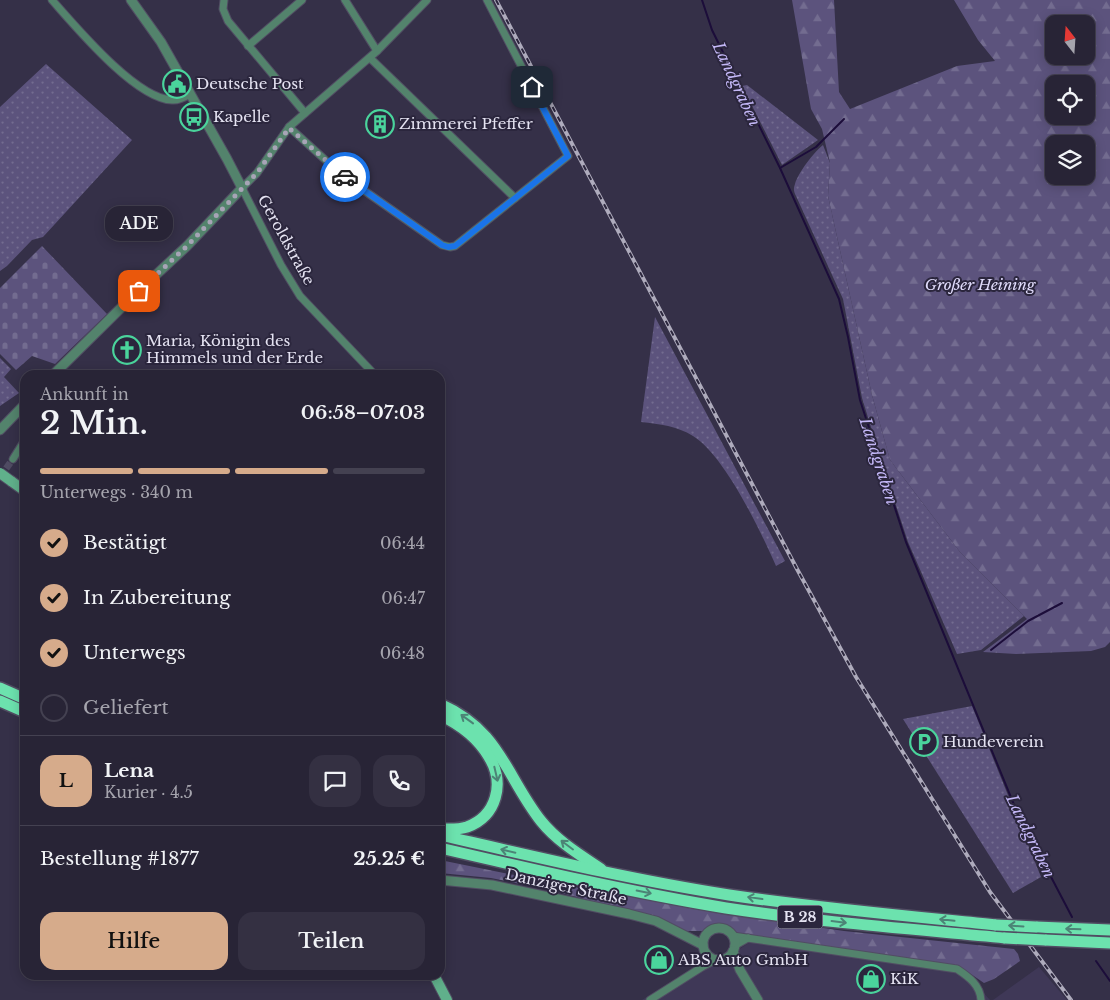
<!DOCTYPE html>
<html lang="de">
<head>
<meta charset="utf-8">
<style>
  :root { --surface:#282436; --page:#343042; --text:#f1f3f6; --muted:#a5a4ad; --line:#444151; --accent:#d6ab8b }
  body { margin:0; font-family:"Libre Baskerville",serif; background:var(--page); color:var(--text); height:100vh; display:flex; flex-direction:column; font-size:19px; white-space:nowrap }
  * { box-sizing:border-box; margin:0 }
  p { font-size:16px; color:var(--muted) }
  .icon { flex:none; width:28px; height:28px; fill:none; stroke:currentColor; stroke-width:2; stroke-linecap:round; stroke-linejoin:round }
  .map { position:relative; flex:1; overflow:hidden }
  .sheet { position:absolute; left:20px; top:370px; width:425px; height:610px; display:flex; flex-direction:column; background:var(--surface); border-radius:15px; box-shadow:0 2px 12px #0003,0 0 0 1px var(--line) }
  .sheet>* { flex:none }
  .needle { width:32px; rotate:343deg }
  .tools { position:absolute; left:1045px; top:15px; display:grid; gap:10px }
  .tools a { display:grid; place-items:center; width:50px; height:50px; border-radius:10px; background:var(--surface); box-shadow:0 2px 12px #0003,0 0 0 1px var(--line); font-size:25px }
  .pin { position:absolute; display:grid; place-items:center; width:42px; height:42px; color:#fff; margin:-21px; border-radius:10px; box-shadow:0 2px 8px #0006 }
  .courier { position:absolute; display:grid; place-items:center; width:50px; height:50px; margin:-25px; border:4px solid #1a73e8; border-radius:50%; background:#fff; color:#222; box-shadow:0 1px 6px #0007 }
  .bubble { position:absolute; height:35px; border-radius:15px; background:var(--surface); box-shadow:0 2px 12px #0003,0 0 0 1px var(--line); font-size:16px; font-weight:600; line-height:35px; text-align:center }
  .overview em { font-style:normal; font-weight:600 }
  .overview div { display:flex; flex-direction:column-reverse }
  .overview { display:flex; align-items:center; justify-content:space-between; height:85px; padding:0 20px }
  h1 { font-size:32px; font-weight:600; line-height:38px }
  .bar { display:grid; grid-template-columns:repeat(4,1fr); gap:8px 5px; align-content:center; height:60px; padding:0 20px }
  .bar i { height:6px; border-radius:4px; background:var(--line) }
  .bar .on { background:var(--accent) }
  .bar p { grid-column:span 4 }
  .line { display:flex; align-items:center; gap:12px; padding:0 20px; border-top:1px solid var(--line) }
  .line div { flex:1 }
  .round { display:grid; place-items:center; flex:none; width:52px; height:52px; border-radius:15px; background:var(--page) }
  ol { padding:0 20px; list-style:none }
  li { display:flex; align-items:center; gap:15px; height:55px }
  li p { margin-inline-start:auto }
  li .icon { padding:5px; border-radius:50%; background:var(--accent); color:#111; stroke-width:4 }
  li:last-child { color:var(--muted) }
  li i { width:28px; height:28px; border:2px solid var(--line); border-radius:50% }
  .primary-button { display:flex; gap:10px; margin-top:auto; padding:10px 20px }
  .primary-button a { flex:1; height:58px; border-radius:15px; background:var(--accent); color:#111; font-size:20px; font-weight:600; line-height:58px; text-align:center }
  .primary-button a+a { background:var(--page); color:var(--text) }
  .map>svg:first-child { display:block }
</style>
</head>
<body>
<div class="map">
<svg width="1110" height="1000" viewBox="0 0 1110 1000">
  <defs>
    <pattern id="grass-dots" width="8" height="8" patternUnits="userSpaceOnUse" patternTransform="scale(1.25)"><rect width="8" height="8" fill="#5c537d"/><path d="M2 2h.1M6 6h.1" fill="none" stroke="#736c90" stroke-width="1.8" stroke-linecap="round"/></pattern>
    <pattern id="forest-firs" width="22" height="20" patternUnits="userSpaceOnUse" patternTransform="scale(1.25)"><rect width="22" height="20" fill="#5c537d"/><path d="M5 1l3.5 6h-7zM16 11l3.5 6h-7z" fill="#736c90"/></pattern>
    <pattern id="cemetery-stones" width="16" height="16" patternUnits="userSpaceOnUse" patternTransform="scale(1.25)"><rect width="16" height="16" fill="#5c537d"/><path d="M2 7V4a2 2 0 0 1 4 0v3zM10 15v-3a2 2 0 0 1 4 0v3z" fill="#736c90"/></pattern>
  </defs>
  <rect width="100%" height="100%" fill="#353048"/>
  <g fill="#3f3857">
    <polygon points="755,939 944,966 967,975 990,1000 642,1000 712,958 724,959"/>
    <polygon points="1039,967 1067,1000 993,1000"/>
  </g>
  <g fill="url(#grass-dots)">
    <polygon points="46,64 132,140 43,237 32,240 7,266 0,271 0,107"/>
    <polygon points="747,85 818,140 782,165 742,86"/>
    <path d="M823,145L830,163L828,196L872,395L890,460L960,552L1024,616L981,650L957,654L908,542L882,463L862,398L843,299L796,196C794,192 793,189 795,184C798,173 814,152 823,145Z"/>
    <path d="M655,317L785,561L776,566C760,530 725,456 693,436C677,426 660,424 641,422Z"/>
    <polygon points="0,358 11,369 4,377 19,393 0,406"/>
    <polygon points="972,706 1041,877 1013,893 903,719"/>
  </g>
  <g fill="url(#forest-firs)" fill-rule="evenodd">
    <path d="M792,0H834L839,92L850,109L957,66L995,61L978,40L954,0H1110V642L1105,647L1091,651L1016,654L983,652L1027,619L960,552L890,460L872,395L828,196L830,163L822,129L811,109ZM1054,24H1086V56H1054ZM1054,84H1086V116H1054ZM1054,144H1086V176H1054Z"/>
    <polygon points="440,860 563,885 734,915 844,931 1014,949 1018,954 1020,961 994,979 984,983 968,972 957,967 746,936 736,933 725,926 719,926 709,931 682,931 661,920 551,890 491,878 440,873"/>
  </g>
  <polygon fill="url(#cemetery-stones)" points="42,246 107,314 55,364 32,356 16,370 0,354 0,288"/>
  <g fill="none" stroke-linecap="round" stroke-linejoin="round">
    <g stroke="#1c0d3a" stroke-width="2">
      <polyline points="702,0 712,30 780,168 839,299 848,337 860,400 906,542 1017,812 1072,917"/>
      <polyline points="780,168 816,147 844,119"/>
      <polyline points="991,650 1028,621 1062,603"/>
      <polyline points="1096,961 1110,981"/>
    </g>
    <polyline stroke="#4f4b62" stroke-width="7" stroke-dasharray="7 3.5" stroke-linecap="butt" points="0,477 13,459"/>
    <defs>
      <g id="minor">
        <path d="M52,0C76,27 136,99 172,100C179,101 185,97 190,94"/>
        <polyline points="224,0 223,9 228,21 305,113"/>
        <polyline points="345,0 377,51"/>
        <polyline points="248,46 302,0"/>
        <polyline points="370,58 515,198"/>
        <polyline points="289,127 342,175 442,245 450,247 455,246 568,156 487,0"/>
        <polyline points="375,375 300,296 281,265 242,188 257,173 289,127 377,51 427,0"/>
        <polyline points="13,459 25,440"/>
        <path d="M733,936L957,969C969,977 980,985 981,1000"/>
        <polyline points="734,946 748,938"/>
        <polyline points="702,966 707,953"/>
        <polyline points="650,1000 702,967 717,959"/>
      </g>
      <g id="tertiary">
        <polyline points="53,375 130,299 187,246 242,188 227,159 161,42 131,0"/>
        <polyline points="0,430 25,404"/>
        <polyline points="440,880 492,885 629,914 656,921 703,945"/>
        <circle cx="719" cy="944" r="16"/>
        <polyline points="733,951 740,970 758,1000"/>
      </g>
      <g id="secondary">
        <polyline points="11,481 25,491"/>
        <polyline points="434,975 447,1000"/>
      </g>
      <g id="trunk">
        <polyline points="0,688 25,699"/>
        <polyline points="0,701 25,712"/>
        <path d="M440,704C501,731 505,775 541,821C557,841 580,855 601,869"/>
        <path d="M440,715C459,724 478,738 489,757C505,783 497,816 467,827C458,830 449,829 440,829"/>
        <path d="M440,835C536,857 632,880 729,895C817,908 907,916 996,925"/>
        <path d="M440,848C535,870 630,892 726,908C818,922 912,929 1005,938"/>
        <polyline points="1036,927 1110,930"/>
        <polyline points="1045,940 1110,943"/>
      </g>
    </defs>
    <use href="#minor" stroke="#514d63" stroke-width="9"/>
    <use href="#tertiary" stroke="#514d63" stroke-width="11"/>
    <use href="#secondary" stroke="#514d63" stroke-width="12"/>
    <use href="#trunk" stroke="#514d63" stroke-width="14"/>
    <use href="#minor" stroke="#53836c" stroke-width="7"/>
    <use href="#tertiary" stroke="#53836c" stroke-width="9"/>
    <use href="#secondary" stroke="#60b08b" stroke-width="10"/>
    <use href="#trunk" stroke="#6ce2ae" stroke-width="11"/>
    <defs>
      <polyline id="rail" points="496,0 797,569 856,677 990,892 1071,1000"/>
    </defs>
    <use href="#rail" stroke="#aeabbc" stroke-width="4"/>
    <use href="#rail" stroke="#2b263d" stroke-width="2" stroke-dasharray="5.5" stroke-linecap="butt"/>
    <defs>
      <polyline id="secondary-bridge" points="0,473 11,481"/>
      <g id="trunk-bridge">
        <polyline points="996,925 1036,927"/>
        <polyline points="1005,938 1045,940"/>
      </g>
    </defs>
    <use href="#secondary-bridge" stroke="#514d63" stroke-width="12" stroke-linecap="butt"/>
    <use href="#trunk-bridge" stroke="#514d63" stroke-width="14" stroke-linecap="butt"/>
    <use href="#secondary-bridge" stroke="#60b08b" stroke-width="10"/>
    <use href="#trunk-bridge" stroke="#6ce2ae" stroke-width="11"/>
  </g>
  <defs><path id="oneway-shaft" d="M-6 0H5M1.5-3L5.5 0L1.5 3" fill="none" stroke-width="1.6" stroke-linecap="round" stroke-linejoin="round" transform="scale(1.25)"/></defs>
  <g stroke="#4c8476">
    <use href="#oneway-shaft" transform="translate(467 719) rotate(-144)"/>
    <use href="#oneway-shaft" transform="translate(496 774) rotate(77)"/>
    <use href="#oneway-shaft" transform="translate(567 845) rotate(-143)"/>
    <use href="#oneway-shaft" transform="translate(508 851) rotate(-167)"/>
    <use href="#oneway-shaft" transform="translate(644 892) rotate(11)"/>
    <use href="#oneway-shaft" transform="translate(755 898) rotate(-172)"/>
    <use href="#oneway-shaft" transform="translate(947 920) rotate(-174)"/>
    <use href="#oneway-shaft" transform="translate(839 922) rotate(7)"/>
    <use href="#oneway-shaft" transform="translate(1016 926) rotate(-176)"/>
    <use href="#oneway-shaft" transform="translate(1073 929) rotate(-178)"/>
  </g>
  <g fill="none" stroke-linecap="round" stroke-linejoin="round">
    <polyline stroke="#a7a4b6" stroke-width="5" stroke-dasharray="0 9" points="139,291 187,246 257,173 289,128 345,177"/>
    <polyline stroke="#1a73e8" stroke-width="6" points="345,177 442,245 448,247 455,246 568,156 532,87"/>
  </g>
  <defs>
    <symbol id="civic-ring" viewBox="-11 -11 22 22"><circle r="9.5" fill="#2b263d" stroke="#4ad49c" stroke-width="1.5"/><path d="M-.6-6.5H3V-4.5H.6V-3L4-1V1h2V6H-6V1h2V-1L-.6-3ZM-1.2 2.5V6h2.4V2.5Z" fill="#4ad49c"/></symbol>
    <symbol id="bus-ring" viewBox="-11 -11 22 22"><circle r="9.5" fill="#2b263d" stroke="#4ad49c" stroke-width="1.5"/><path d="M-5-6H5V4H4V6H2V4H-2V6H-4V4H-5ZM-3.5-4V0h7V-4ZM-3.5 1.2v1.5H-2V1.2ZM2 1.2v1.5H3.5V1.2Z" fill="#4ad49c"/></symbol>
    <symbol id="building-ring" viewBox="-11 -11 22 22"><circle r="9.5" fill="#2b263d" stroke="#4ad49c" stroke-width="1.5"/><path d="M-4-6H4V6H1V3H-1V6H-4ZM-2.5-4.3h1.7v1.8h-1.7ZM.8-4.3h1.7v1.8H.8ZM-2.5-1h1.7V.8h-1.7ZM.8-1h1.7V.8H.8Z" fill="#4ad49c"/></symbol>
    <symbol id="church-ring" viewBox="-11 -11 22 22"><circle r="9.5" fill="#2b263d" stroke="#4ad49c" stroke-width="1.5"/><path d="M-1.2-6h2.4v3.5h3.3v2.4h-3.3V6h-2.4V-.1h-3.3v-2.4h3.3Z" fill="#4ad49c"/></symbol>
    <symbol id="parking-ring" viewBox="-11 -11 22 22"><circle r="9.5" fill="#2b263d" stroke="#4ad49c" stroke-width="1.5"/><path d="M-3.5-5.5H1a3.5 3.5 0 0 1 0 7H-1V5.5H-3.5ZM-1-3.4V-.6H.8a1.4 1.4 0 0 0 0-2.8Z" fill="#4ad49c"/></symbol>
    <symbol id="shop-ring" viewBox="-11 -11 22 22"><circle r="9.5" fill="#2b263d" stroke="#4ad49c" stroke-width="1.5"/><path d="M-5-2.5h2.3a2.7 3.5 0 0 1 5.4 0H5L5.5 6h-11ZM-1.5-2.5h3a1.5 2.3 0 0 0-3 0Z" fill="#4ad49c"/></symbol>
  </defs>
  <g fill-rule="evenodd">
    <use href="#civic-ring" x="161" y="68" width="32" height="32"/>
    <use href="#bus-ring" x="178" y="101" width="32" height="32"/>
    <use href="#building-ring" x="364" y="108" width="32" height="32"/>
    <use href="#church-ring" x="111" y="334" width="32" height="32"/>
    <use href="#parking-ring" x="908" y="726" width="32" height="32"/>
    <use href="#shop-ring" x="643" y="944" width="32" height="32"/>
    <use href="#shop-ring" x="855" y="963" width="32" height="32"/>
  </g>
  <g text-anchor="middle" stroke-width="4" stroke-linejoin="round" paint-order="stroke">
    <rect fill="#2b263d" stroke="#adaabc" stroke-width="1" x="777.5" y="905.5" width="45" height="23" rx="4"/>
    <g font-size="14" font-weight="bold" fill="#e5e3f2">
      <text x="800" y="922">B 28</text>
    </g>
    <g font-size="15" fill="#e5e3f2" stroke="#2b263d" text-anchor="start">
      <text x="196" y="89">Deutsche Post</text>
      <text x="213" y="122">Kapelle</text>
      <text x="399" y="129">Zimmerei Pfeffer</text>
      <text x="146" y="346">Maria, Königin des<tspan x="146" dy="17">Himmels und der Erde</tspan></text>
      <text x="943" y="747">Hundeverein</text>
      <text x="678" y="965">ABS Auto GmbH</text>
      <text x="890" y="984">KiK</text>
    </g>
    <g font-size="15" fill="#e5e3f2" stroke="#2b263d">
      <text transform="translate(286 240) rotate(61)" y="5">Geroldstraße</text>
      <text transform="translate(566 887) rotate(12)" y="5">Danziger Straße</text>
    </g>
    <g font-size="15" font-style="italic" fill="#e2ddfd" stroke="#2b263d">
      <text x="980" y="290">Großer Heining</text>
    </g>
    <g font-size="16" font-style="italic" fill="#c3b7f6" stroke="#2b263d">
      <text transform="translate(737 84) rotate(65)" y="6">Landgraben</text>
      <text transform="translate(879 461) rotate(72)" y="6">Landgraben</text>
      <text transform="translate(1031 836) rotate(64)" y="6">Landgraben</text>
    </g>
  </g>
</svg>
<div class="tools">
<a><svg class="needle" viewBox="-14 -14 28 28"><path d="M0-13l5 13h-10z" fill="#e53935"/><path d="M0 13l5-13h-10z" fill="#a5a4ad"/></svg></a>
<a><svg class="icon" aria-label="locate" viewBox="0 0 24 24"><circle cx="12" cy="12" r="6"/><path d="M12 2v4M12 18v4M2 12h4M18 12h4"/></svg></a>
<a><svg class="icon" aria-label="layers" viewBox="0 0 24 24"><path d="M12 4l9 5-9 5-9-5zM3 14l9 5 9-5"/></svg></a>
</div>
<div class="pin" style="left:139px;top:291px;background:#ea580c"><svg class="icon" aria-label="bag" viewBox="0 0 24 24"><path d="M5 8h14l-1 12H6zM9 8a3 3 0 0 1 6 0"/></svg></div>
<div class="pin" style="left:532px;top:87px;background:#1f2937"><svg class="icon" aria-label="home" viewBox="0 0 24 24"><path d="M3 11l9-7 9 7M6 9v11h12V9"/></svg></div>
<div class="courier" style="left:345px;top:177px"><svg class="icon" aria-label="car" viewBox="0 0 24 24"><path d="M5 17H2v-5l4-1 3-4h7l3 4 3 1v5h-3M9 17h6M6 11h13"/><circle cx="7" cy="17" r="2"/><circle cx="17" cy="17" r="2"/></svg></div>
<div class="bubble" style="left:105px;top:206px;width:68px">ADE</div>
<section class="sheet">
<div class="overview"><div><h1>2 Min.</h1><p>Ankunft in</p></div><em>06:58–07:03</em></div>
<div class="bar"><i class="on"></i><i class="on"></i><i class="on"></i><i></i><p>Unterwegs · 340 m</p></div>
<ol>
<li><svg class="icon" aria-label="check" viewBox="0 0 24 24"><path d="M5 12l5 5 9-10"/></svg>Bestätigt<p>06:44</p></li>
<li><svg class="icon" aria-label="check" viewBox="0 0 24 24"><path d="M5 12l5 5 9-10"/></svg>In Zubereitung<p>06:47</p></li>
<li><svg class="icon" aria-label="check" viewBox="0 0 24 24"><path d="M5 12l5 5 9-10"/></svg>Unterwegs<p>06:48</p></li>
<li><i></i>Geliefert</li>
</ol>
<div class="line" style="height:90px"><b class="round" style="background:var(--accent);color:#111">L</b><div><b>Lena</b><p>Kurier · 4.5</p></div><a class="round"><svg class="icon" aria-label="chat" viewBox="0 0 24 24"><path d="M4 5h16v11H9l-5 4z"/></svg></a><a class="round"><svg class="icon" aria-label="phone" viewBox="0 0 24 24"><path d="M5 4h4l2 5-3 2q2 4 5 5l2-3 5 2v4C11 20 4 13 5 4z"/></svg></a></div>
<div class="line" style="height:65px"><div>Bestellung #1877</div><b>25.25 €</b></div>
<div class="primary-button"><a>Hilfe</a><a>Teilen</a></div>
</section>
</div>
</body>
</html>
